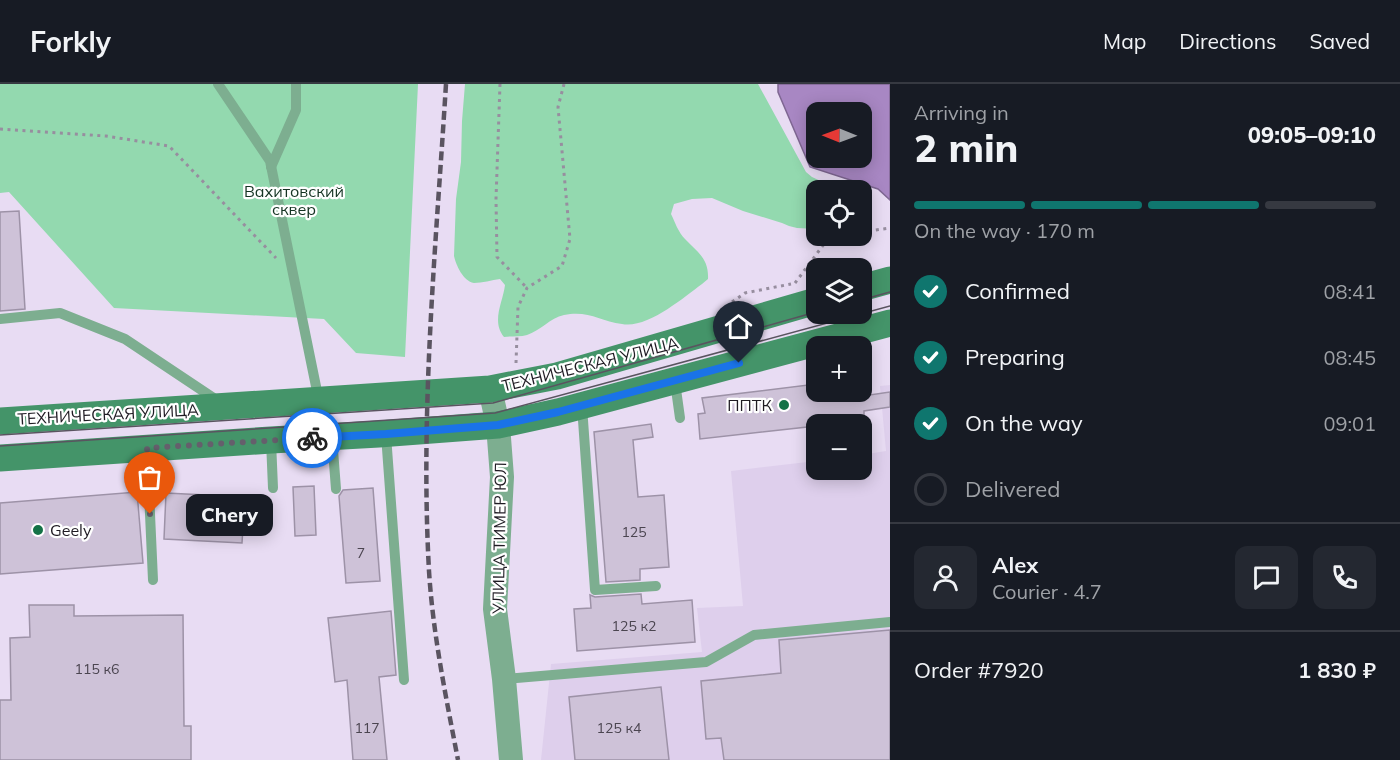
<!DOCTYPE html>
<html lang="en">
<head>
<meta charset="utf-8">
<style>
  :root { --surface:#171b24; --page:#242831; --text:#f1f3f6; --muted:#9ea1a6; --line:#363941; --accent:#0f766e }
  body { margin:0; font-family:Mulish,sans-serif; background:var(--page); color:var(--text); height:100vh; display:flex; flex-direction:column; font-size:22px; white-space:nowrap }
  * { box-sizing:border-box; margin:0 }
  p { font-size:20px; color:var(--muted) }
  .icon { flex:none; width:33px; height:33px; fill:none; stroke:currentColor; stroke-width:2; stroke-linecap:round; stroke-linejoin:round }
  .map { position:relative; flex:1; overflow:hidden }
  .drawer { display:flex; flex-direction:column; background:var(--surface); width:510px }
  .drawer>* { flex:none }
  .needle { width:39px; rotate:271deg }
  .tools { position:absolute; left:806px; top:18px; display:grid; gap:12px }
  .tools a { display:grid; place-items:center; width:66px; height:66px; border-radius:12px; background:var(--surface); box-shadow:0 3px 15px #0003; font-size:30px }
  .pin { position:absolute; display:grid; place-items:center; width:51px; height:51px; color:#fff; margin:-62px -26px; border-radius:50% 50% 50% 0; rotate:-45deg; box-shadow:0 0 6px #0007 }
  .pin .icon { rotate:45deg }
  .courier { position:absolute; display:grid; place-items:center; width:60px; height:60px; margin:-30px; border:4px solid #1a73e8; border-radius:50%; background:#fff; color:#222; box-shadow:0 2px 8px #0007 }
  .bubble { position:absolute; height:42px; border-radius:12px; background:var(--surface); box-shadow:0 3px 15px #0003; font-size:20px; font-weight:800; line-height:42px; text-align:center }
  .summary em { font-style:normal; font-weight:800 }
  .summary div { display:flex; flex-direction:column-reverse }
  .summary { display:flex; align-items:center; justify-content:space-between; height:102px; padding:0 24px }
  h1 { font-size:39px; font-weight:800; line-height:45px }
  .bar { display:grid; grid-template-columns:repeat(4,1fr); gap:9px 6px; align-content:center; height:72px; padding:0 24px }
  .bar i { height:8px; border-radius:4px; background:var(--line) }
  .bar .active { background:var(--accent) }
  .bar p { grid-column:span 4 }
  .line { display:flex; align-items:center; gap:15px; padding:0 24px; border-top:2px solid var(--line) }
  .line div { flex:1 }
  .round { display:grid; place-items:center; flex:none; width:63px; height:63px; border-radius:12px; background:var(--page) }
  ol { padding:0 24px; list-style:none }
  li { display:flex; align-items:center; gap:18px; height:66px }
  li p { margin-inline-start:auto }
  li .icon { padding:6px; border-radius:50%; background:var(--accent); color:#fff; stroke-width:4 }
  li:last-child { color:var(--muted) }
  li i { width:33px; height:33px; border:3px solid var(--line); border-radius:50% }
  header { display:flex; align-items:center; gap:36px; box-sizing:border-box; height:84px; padding:0 30px; background:var(--surface); border-bottom:2px solid var(--line) }
  header strong { font-size:28px }
  nav { display:flex; gap:33px; margin-inline-start:auto; font-size:21px }
  main { display:flex; flex:1; min-height:0 }
  .map>svg:first-child { display:block }
</style>
</head>
<body>
<header>
<strong>Forkly</strong>
<nav><a>Map</a><a>Directions</a><a>Saved</a></nav>
</header>
<main>
<div class="map">
<svg width="890" height="676" viewBox="0 0 890 676">
  <rect width="100%" height="100%" fill="#e8dcf3"/>
  <polygon fill="#decfec" points="890,301 890,676 541,676 551,580 702,568 697,524 743,522 731,387 816,377 816,386 861,386 861,371 886,367 880,302"/>
  <g fill="#93d9af">
    <polygon points="0,0 418,0 405,273 356,269 324,235 114,224 9,108 0,109"/>
    <path d="M465,0H758L806,88L812,93L840,106H816V145L797,144L789,142L782,139L743,127L712,114L692,115L674,120L671,130C675,138 678,148 685,155C697,168 709,174 708,195L702,200C683,214 647,245 622,240C600,237 588,226 564,231C550,234 540,247 527,251C520,253 511,252 504,253C491,237 503,218 505,201L500,195C492,196 482,199 474,199C463,197 456,181 454,172L456,115L461,78L462,37Z"/>
  </g>
  <path fill="#a887c3" stroke="#7f6793" stroke-width="1.5" fill-rule="evenodd" d="M778,0H890V116L878,105L810,83L778,8ZM816,28H861V74H816Z"/>
  <g fill="#cec2d8" stroke="#9d92a7" stroke-width="1.5">
    <polygon points="19,127 25,225 0,227 0,128"/>
    <polygon points="816,300 816,308 862,308 863,312 890,308 890,323 864,327 864,336 829,340 816,340 816,342 700,355 698,330 705,329 702,314"/>
    <polygon points="651,340 653,353 633,356 638,413 664,411 669,483 640,485 640,496 606,498 594,348"/>
    <polygon points="314,402 316,451 295,452 293,403"/>
    <polygon points="373,404 380,497 346,499 339,412 343,406"/>
    <polygon points="137,408 143,479 0,490 0,419"/>
    <polygon points="166,409 245,413 242,459 164,455"/>
    <polygon points="641,510 642,520 692,516 695,558 577,567 574,525 591,524 590,511 595,513"/>
    <polygon points="29,521 74,521 74,532 183,531 184,642 191,642 191,676 0,676 0,616 11,616 10,554 30,553"/>
    <polygon points="391,527 396,591 379,593 387,676 353,676 347,596 335,598 328,534"/>
    <polygon points="890,546 890,676 724,676 721,654 706,655 701,597 781,589 779,556"/>
    <polygon points="661,603 669,676 575,676 569,613"/>
  </g>
  <g fill="none" stroke-linecap="round" stroke-linejoin="round">
    <g stroke="#978e9f" stroke-width="3" stroke-dasharray="3 4.5" stroke-linecap="butt">
      <polyline points="500,0 496,115 497,173 527,204"/>
      <polyline points="0,45 106,52 169,62 276,174"/>
      <polyline points="861,148 890,144"/>
      <polyline points="795,199 830,152 835,152"/>
      <polyline points="732,218 745,209 791,200"/>
      <polyline points="516,279 518,223 527,204 562,182 570,155 558,23 564,0"/>
    </g>
    <g stroke="#7dae90" stroke-width="10">
      <polyline points="218,0 270,77 319,317"/>
      <polyline points="271,83 296,26 296,0"/>
      <polyline points="0,235 60,229 125,255 218,317"/>
      <polyline points="675,298 680,334"/>
      <polyline points="582,322 595,506 656,502"/>
      <polyline points="386,351 404,596"/>
      <polyline points="332,353 336,405"/>
      <polyline points="271,357 273,404"/>
      <polyline points="147,364 153,496"/>
      <polyline points="504,595 706,578 754,551 890,538"/>
    </g>
    <polyline stroke="#7dae90" stroke-width="24" points="490,305 498,341 502,393 495,525 504,595 511,676"/>
    <g stroke="#449469" stroke-width="27">
      <polyline points="861,204 890,196"/>
      <polyline points="0,337 490,305 557,292 816,217"/>
      <polyline points="0,374 271,356 379,350 498,341 558,328 890,239"/>
    </g>
    <g stroke="#5a5460" stroke-width="1.5">
      <polyline points="861,216 890,208"/>
      <polyline points="0,351 493,319 816,228"/>
      <polyline points="0,362 495,329 890,222"/>
    </g>
    <path stroke="#5a5460" stroke-width="4.5" stroke-dasharray="9 4.5" stroke-linecap="butt" d="M446,0C436,162 420,324 429,487C433,551 446,613 458,676"/>
  </g>
  <g fill="none" stroke-linecap="round" stroke-linejoin="round">
    <polyline stroke="#655f6c" stroke-width="6" stroke-dasharray="0 10.8" points="150,430 147,364 312,354"/>
    <polyline stroke="#1a73e8" stroke-width="8" points="312,354 386,350 498,341 558,328 739,279"/>
  </g>
  <g fill="#147247" stroke="#fff" stroke-width="2">
    <circle cx="784" cy="321" r="6"/>
    <circle cx="38" cy="446" r="6"/>
  </g>
  <g text-anchor="middle" stroke-width="4.5" stroke-linejoin="round" paint-order="stroke">
    <g font-size="14" fill="#4b4550">
      <text x="634" y="453">125</text>
      <text x="361" y="474">7</text>
      <text x="634" y="547">125 к2</text>
      <text x="97" y="590">115 к6</text>
      <text x="367" y="649">117</text>
      <text x="619" y="649">125 к4</text>
    </g>
    <g font-size="16" fill="#143322" stroke="#fff">
      <text x="294" y="113">Вахитовский<tspan x="294" dy="18">сквер</tspan></text>
    </g>
    <g font-size="16" fill="#1f1b23" stroke="#fff">
      <text transform="translate(590 280) rotate(-14)" y="6">ТЕХНИЧЕСКАЯ УЛИЦА</text>
      <text transform="translate(108 330) rotate(-3)" y="6">ТЕХНИЧЕСКАЯ УЛИЦА</text>
      <text transform="translate(499 454) rotate(-89)" y="6">УЛИЦА ТИМЕР ЮЛ</text>
    </g>
    <g font-size="16" fill="#1f1b23" stroke="#fff" text-anchor="end">
      <text x="772" y="327">ППТК</text>
      <text x="50" y="452" text-anchor="start">Geely</text>
    </g>
  </g>
</svg>
<div class="tools">
<a><svg class="needle" viewBox="-14 -14 28 28"><path d="M0-13l5 13h-10z" fill="#e53935"/><path d="M0 13l5-13h-10z" fill="#9ea1a6"/></svg></a>
<a><svg class="icon" aria-label="locate" viewBox="0 0 24 24"><circle cx="12" cy="12" r="6"/><path d="M12 2v4M12 18v4M2 12h4M18 12h4"/></svg></a>
<a><svg class="icon" aria-label="layers" viewBox="0 0 24 24"><path d="M12 4l9 5-9 5-9-5zM3 14l9 5 9-5"/></svg></a>
<a>+</a>
<a>−</a>
</div>
<div class="pin" style="left:150px;top:430px;background:#ea580c"><svg class="icon" aria-label="bag" viewBox="0 0 24 24"><path d="M5 8h14l-1 12H6zM9 8a3 3 0 0 1 6 0"/></svg></div>
<div class="pin" style="left:739px;top:279px;background:#1f2937"><svg class="icon" aria-label="home" viewBox="0 0 24 24"><path d="M3 11l9-7 9 7M6 9v11h12V9"/></svg></div>
<div class="courier" style="left:312px;top:354px"><svg class="icon" aria-label="bike" viewBox="0 0 24 24"><circle cx="6" cy="16" r="4"/><circle cx="18" cy="16" r="4"/><path d="M6 16l4-8h5l3 8M10 8l3 8H6M13 5h3"/></svg></div>
<div class="bubble" style="left:186px;top:410px;width:87px">Chery</div>
</div>
<section class="drawer">
<div class="summary"><div><h1>2 min</h1><p>Arriving in</p></div><em>09:05–09:10</em></div>
<div class="bar"><i class="active"></i><i class="active"></i><i class="active"></i><i></i><p>On the way · 170 m</p></div>
<ol>
<li><svg class="icon" aria-label="check" viewBox="0 0 24 24"><path d="M5 12l5 5 9-10"/></svg>Confirmed<p>08:41</p></li>
<li><svg class="icon" aria-label="check" viewBox="0 0 24 24"><path d="M5 12l5 5 9-10"/></svg>Preparing<p>08:45</p></li>
<li><svg class="icon" aria-label="check" viewBox="0 0 24 24"><path d="M5 12l5 5 9-10"/></svg>On the way<p>09:01</p></li>
<li><i></i>Delivered</li>
</ol>
<div class="line" style="height:108px"><a class="round"><svg class="icon" aria-label="person" viewBox="0 0 24 24"><circle cx="12" cy="8" r="4"/><path d="M4 21q1-7 8-7t8 7"/></svg></a><div><b>Alex</b><p>Courier · 4.7</p></div><a class="round"><svg class="icon" aria-label="chat" viewBox="0 0 24 24"><path d="M4 5h16v11H9l-5 4z"/></svg></a><a class="round"><svg class="icon" aria-label="phone" viewBox="0 0 24 24"><path d="M5 4h4l2 5-3 2q2 4 5 5l2-3 5 2v4C11 20 4 13 5 4z"/></svg></a></div>
<div class="line" style="height:78px"><div>Order #7920</div><b>1 830 ₽</b></div>
</section>
</main>
</body>
</html>
